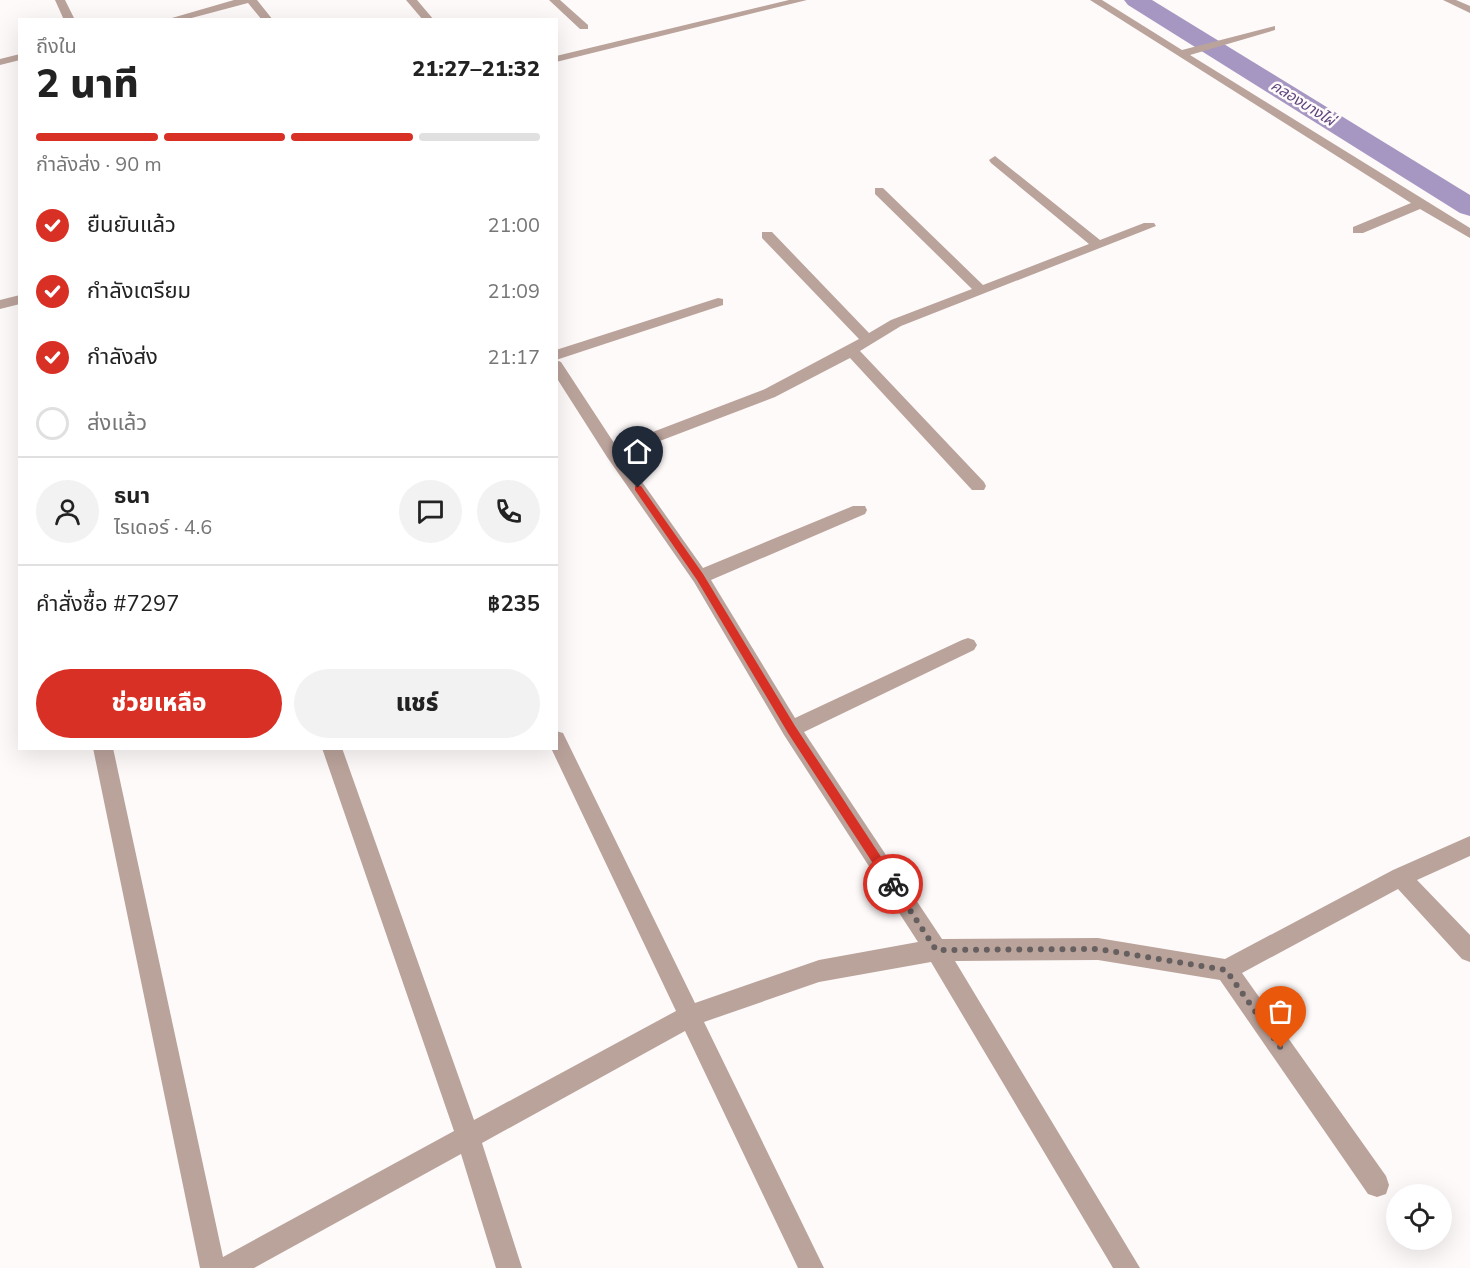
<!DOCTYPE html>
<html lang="th">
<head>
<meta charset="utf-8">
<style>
  :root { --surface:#fff; --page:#f2f2f2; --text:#222; --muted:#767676; --line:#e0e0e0; --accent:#d93025 }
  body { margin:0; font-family:"Nunito Sans","Noto Sans Thai",sans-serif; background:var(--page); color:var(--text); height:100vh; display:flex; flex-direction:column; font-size:22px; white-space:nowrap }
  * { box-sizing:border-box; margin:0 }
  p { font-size:20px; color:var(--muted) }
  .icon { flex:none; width:33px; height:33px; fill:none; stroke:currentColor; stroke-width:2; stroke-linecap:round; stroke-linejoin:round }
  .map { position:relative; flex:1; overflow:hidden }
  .sheet { position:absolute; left:18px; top:18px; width:540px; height:732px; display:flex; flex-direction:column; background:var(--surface); border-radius:0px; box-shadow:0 6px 24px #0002 }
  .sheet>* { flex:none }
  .controls { position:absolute; left:1386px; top:1184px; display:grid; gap:12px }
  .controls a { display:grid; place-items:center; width:66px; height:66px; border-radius:50%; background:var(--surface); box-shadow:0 6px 24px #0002; font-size:30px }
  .pin { position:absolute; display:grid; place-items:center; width:51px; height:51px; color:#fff; margin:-62px -26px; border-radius:50% 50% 50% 0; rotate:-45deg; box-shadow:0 0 6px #0007 }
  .pin .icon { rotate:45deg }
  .courier { position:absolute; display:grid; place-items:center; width:60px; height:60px; margin:-30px; border:4px solid #d93025; border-radius:50%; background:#fff; color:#222; box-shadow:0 2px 8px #0007 }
  .headline em { font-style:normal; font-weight:800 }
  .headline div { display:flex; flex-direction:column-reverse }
  .headline { display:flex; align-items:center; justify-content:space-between; height:102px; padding:0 18px }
  h1 { font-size:39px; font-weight:800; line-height:45px }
  .bar { display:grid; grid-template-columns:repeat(4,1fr); gap:9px 6px; align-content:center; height:72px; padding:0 18px }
  .bar i { height:8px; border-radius:4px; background:var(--line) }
  .bar .active { background:var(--accent) }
  .bar p { grid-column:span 4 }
  .line { display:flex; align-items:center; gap:15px; padding:0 18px; border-top:2px solid var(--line) }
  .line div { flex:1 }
  .round { display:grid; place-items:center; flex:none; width:63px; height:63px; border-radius:32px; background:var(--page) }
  ol { padding:0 18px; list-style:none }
  li { display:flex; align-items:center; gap:18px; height:66px }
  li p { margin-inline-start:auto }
  li .icon { padding:6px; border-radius:50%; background:var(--accent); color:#fff; stroke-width:4 }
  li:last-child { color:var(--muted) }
  li i { width:33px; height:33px; border:3px solid var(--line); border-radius:50% }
  .action { display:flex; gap:12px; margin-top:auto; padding:12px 18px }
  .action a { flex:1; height:69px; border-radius:36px; background:var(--accent); color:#fff; font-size:24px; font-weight:800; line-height:69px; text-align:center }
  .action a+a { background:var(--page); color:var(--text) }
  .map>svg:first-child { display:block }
</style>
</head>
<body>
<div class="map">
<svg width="1470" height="1268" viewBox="0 0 1470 1268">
  <rect width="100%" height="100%" fill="#fefafa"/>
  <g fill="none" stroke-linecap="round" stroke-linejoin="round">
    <polygon fill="#a696c2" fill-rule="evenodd" points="1124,0 1152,0 1470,195 1470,216 1460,213 1128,5"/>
    <g fill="#baa39b" fill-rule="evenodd">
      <polygon points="55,0 65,0 75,20 64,20"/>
      <polygon points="234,0 257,0 273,20 262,20 248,3 184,20 165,20"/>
      <polygon points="406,0 417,0 434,20 423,20"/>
      <polygon points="549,0 560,0 588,25 588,29 580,29"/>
      <polygon points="789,0 807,0 556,62 556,56"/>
      <polygon points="1090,0 1102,0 1182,50 1275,26 1275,30 1190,55 1470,228 1470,238 1420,209 1363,233 1353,233 1353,227 1411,203"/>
      <polygon points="1443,0 1456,0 1470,6 1470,13"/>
      <polygon points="20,54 20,60 0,65 0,59"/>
      <polygon points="995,156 1100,240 1144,223 1154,223 1156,226 901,326 860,351 984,482 986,486 984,490 972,490 850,358 775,397 623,455 703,568 853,506 865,506 867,510 865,514 711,580 795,718 962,640 968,638 974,640 977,645 974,650 804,732 942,939 1098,938 1225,959 1393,870 1470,836 1470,856 1417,880 1470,935 1470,962 1462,959 1398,889 1242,973 1386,1176 1389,1185 1386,1194 1377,1197 1368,1194 1220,980 1098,960 955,961 1140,1268 1113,1268 931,962 819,982 704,1022 824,1268 798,1268 685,1031 482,1143 522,1268 496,1268 461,1154 254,1268 200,1268 93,748 113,748 223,1257 454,1131 322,748 342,748 474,1120 676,1011 551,748 556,748 556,731 563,733 695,1003 819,960 918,942 784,735 694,582 607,457 556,377 556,360 561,362 616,446 765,389 859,339 762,238 762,232 772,232 869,333 891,320 972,289 875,194 875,188 883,188 983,285 1089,244 991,163 989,160"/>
      <polygon points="20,295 20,304 0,309 0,300"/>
      <polygon points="718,298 723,299 723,305 556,360 556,350"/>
    </g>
  </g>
  <polygon fill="#d93025" points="635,486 641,486 703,574 795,726 897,881 897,888 889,888 788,733 697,580 635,490"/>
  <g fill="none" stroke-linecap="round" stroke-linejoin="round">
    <polyline stroke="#655f60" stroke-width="6" stroke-dasharray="0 10.8" points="893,884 936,950 1098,949 1226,970 1281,1048"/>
  </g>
  <g text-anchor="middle" stroke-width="5" stroke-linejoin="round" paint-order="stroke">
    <g font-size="15" font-style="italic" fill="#5d457f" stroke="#fefafa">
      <text transform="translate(1303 103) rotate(32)" y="5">คลองบางไผ่</text>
    </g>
  </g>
</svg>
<div class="controls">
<a><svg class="icon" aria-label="locate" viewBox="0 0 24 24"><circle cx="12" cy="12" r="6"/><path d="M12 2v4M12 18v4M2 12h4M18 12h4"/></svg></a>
</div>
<div class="pin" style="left:1281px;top:1048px;background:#ea580c"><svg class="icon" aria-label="bag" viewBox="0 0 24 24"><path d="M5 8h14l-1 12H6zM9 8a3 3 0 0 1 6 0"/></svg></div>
<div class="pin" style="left:638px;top:488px;background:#1f2937"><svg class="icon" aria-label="home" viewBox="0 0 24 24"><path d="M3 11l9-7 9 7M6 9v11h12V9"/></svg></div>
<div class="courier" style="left:893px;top:884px"><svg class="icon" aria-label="bike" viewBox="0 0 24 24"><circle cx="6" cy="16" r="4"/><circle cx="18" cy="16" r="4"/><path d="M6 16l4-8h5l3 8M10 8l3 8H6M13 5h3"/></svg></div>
<section class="sheet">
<div class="headline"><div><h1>2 นาที</h1><p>ถึงใน</p></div><em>21:27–21:32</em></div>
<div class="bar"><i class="active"></i><i class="active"></i><i class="active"></i><i></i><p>กำลังส่ง · 90 m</p></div>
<ol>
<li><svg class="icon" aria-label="check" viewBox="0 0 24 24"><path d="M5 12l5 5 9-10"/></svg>ยืนยันแล้ว<p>21:00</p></li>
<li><svg class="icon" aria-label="check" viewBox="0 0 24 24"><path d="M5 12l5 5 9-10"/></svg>กำลังเตรียม<p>21:09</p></li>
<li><svg class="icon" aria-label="check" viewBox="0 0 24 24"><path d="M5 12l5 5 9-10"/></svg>กำลังส่ง<p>21:17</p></li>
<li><i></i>ส่งแล้ว</li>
</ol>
<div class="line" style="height:108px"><a class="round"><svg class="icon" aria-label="person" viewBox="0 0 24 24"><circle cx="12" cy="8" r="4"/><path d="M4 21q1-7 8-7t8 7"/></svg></a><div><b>ธนา</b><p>ไรเดอร์ · 4.6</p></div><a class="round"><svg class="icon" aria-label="chat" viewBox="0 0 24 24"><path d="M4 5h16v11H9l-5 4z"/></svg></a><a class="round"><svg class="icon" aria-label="phone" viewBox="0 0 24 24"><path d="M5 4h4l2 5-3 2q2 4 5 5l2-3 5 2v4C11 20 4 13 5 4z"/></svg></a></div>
<div class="line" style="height:78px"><div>คำสั่งซื้อ #7297</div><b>฿235</b></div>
<div class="action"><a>ช่วยเหลือ</a><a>แชร์</a></div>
</section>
</div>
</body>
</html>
